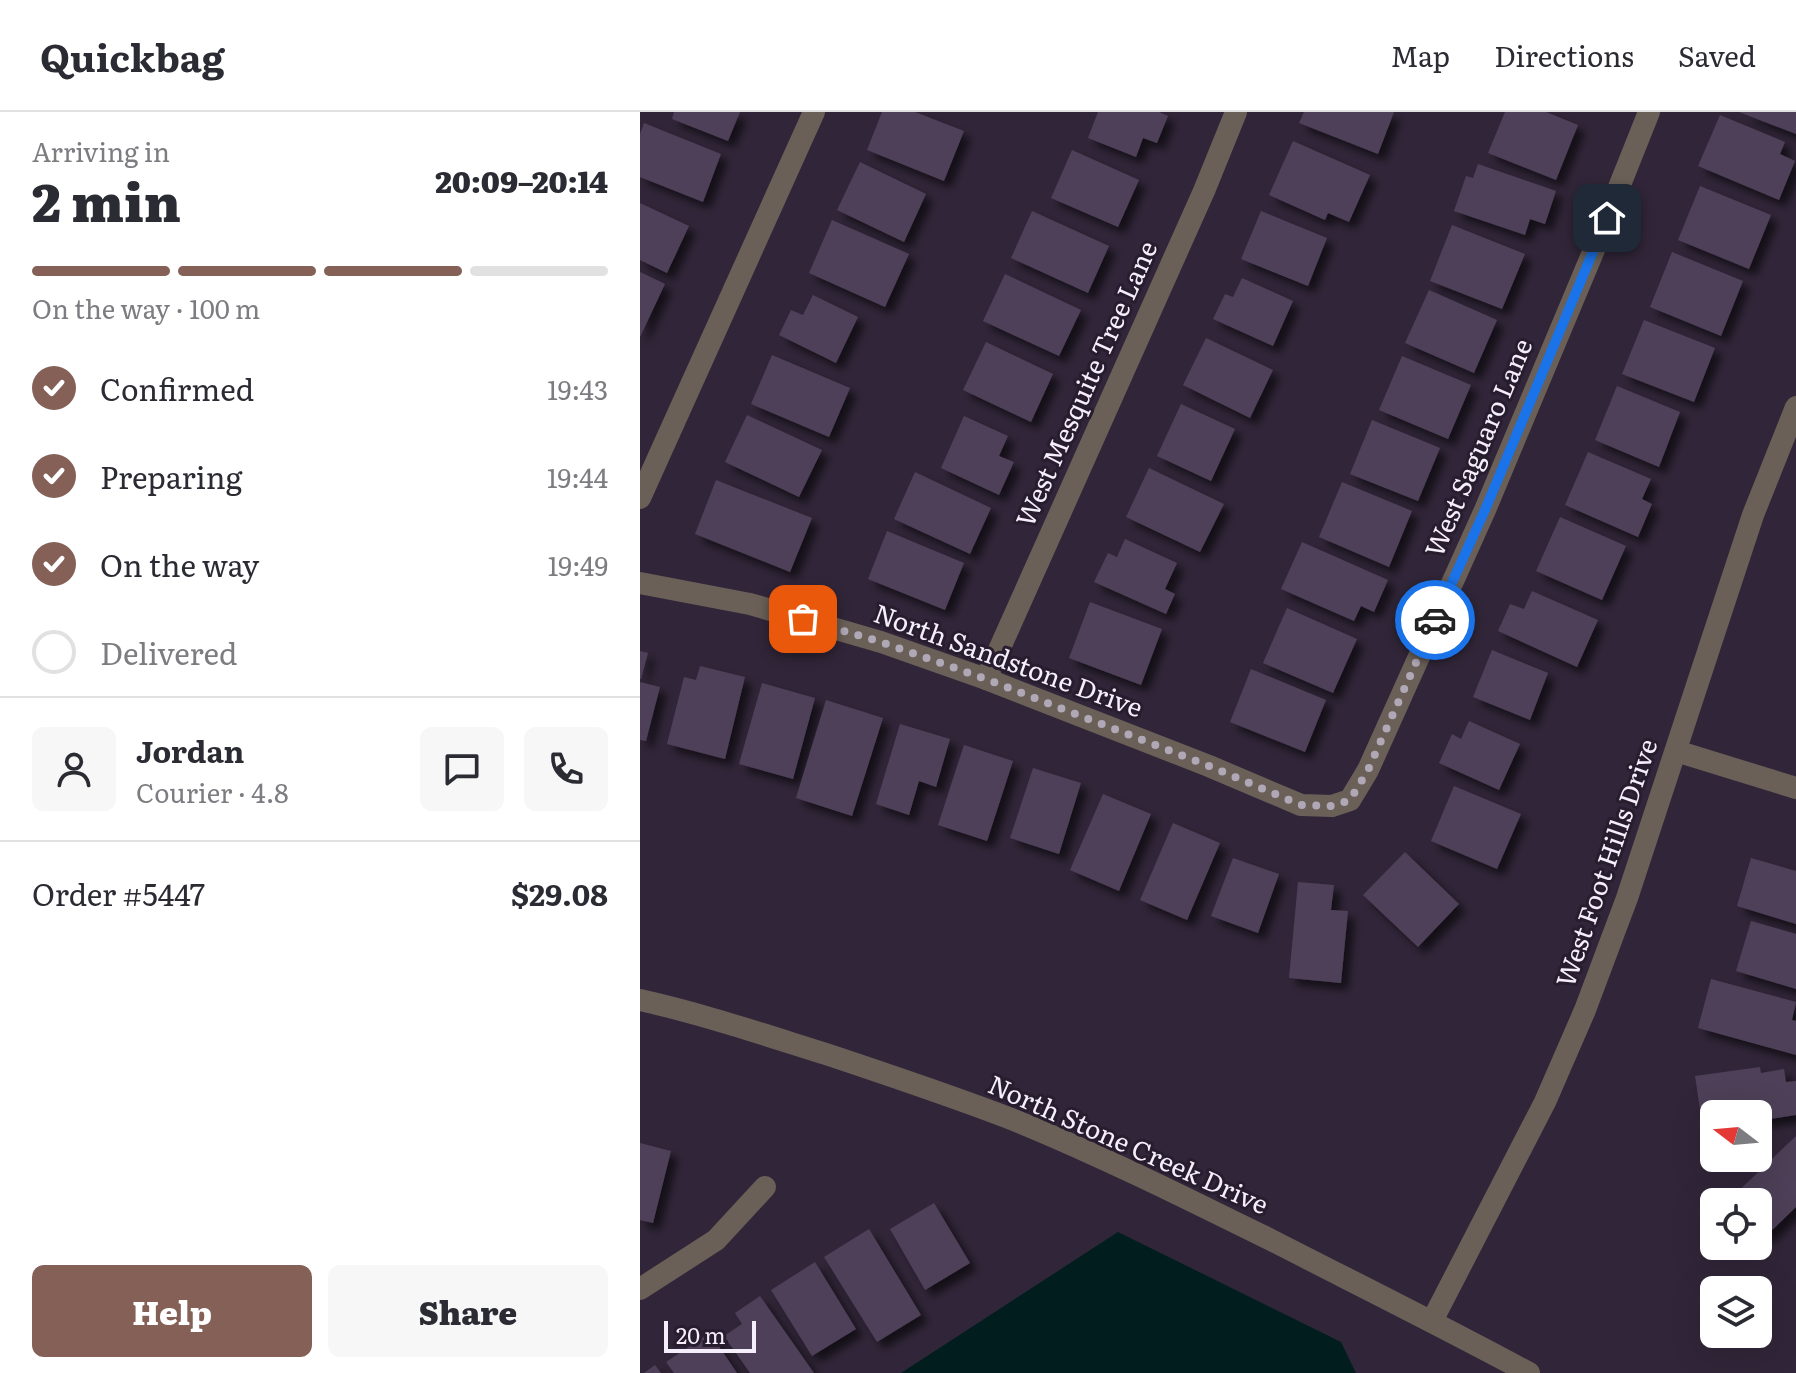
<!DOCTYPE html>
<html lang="en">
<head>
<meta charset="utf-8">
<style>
  :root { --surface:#fff; --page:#f7f7f7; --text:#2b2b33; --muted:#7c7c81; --line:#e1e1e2; --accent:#856056 }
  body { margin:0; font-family:Literata,serif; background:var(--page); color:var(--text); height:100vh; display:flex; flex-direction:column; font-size:30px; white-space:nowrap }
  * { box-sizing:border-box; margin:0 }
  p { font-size:26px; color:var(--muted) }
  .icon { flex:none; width:44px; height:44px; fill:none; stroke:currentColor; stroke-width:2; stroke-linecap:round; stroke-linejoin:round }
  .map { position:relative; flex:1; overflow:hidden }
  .side { display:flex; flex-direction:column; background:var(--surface); width:640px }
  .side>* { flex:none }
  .needle { width:52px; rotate:286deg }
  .controls { position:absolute; left:1060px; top:988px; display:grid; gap:16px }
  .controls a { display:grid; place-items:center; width:72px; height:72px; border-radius:12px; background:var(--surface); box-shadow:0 8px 32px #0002; font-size:40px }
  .scale { position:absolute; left:24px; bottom:20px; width:92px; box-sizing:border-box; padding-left:8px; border:4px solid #f5eefb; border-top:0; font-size:22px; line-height:28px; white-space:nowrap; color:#f5eefb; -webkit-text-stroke:6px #271d2f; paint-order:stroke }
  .pin { position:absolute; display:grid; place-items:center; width:68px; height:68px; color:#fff; margin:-34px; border-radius:16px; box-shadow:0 4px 12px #0006 }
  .courier { position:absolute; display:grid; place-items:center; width:80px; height:80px; margin:-40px; border:6px solid #1a73e8; border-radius:50%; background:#fff; color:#222; box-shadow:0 2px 10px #0007 }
  .headline em { font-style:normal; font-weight:800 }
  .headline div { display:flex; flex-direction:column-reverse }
  .headline { display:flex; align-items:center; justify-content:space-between; height:136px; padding:0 32px }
  h1 { font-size:52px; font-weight:800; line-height:60px }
  .bar { display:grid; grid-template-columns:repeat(4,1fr); gap:12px 8px; align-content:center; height:96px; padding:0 32px }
  .bar i { height:10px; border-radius:6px; background:var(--line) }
  .bar .active { background:var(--accent) }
  .bar p { grid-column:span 4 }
  .line { display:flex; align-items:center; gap:20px; padding:0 32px; border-top:2px solid var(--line) }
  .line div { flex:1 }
  .round { display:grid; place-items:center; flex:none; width:84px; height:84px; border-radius:12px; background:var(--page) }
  ol { padding:0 32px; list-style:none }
  li { display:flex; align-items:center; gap:24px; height:88px }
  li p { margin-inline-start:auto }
  li .icon { padding:8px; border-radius:50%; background:var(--accent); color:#fff; stroke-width:4 }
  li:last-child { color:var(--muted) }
  li i { width:44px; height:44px; border:4px solid var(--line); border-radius:50% }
  .button { display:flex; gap:16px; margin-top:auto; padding:16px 32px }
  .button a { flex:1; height:92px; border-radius:12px; background:var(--accent); color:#fff; font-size:32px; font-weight:800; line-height:92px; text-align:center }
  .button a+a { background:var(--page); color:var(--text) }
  header { display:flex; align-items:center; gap:48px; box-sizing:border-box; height:112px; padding:0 40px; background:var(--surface); border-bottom:2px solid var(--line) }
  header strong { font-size:38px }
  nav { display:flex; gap:44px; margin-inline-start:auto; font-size:28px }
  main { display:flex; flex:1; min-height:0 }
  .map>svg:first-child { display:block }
</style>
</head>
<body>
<header>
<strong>Quickbag</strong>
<nav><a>Map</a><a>Directions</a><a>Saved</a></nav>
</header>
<main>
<section class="side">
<div class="headline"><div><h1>2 min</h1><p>Arriving in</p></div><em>20:09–20:14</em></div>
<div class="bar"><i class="active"></i><i class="active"></i><i class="active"></i><i></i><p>On the way · 100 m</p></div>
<ol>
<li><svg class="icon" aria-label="check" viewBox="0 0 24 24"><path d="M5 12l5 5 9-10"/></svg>Confirmed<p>19:43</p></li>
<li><svg class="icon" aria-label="check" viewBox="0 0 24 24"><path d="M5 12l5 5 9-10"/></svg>Preparing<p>19:44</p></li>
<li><svg class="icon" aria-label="check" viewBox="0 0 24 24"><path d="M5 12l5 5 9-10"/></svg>On the way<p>19:49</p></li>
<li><i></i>Delivered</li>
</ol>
<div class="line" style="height:144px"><a class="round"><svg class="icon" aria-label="person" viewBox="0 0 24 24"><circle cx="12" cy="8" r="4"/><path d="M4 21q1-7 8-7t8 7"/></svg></a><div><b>Jordan</b><p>Courier · 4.8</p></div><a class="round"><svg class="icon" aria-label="chat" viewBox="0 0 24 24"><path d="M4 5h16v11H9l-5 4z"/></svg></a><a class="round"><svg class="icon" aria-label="phone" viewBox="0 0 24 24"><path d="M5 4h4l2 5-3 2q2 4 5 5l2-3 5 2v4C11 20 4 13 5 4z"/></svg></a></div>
<div class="line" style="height:104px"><div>Order #5447</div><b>$29.08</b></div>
<div class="button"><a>Help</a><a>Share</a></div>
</section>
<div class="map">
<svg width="1156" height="1261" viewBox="0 0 1156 1261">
  <defs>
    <filter id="shadow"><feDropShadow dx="7" dy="7" stdDeviation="4" flood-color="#0009"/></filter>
  </defs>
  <rect width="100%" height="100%" fill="#312639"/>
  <polygon fill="#011d1d" points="478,1120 701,1230 716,1261 261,1261"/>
  <g fill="#4d4058" filter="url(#shadow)">
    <polygon points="34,0 100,0 88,29 32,7"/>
    <polygon points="242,0 275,0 324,19 304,69 227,38"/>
    <polygon points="458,0 519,0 528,4 517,31 503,26 496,45 448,26"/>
    <polygon points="664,0 754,0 738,42 659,11"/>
    <polygon points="865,0 906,0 938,13 916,68 848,41"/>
    <polygon points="1099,0 1156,0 1156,22"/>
    <polygon points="1080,3 1145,30 1140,42 1155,49 1139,88 1058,54"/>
    <polygon points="4,11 81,42 63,90 0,65 0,22"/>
    <polygon points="653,29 730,63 709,110 688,101 685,108 629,83"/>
    <polygon points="432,38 499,68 478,115 411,86"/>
    <polygon points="220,50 286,82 264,130 197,98"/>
    <polygon points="838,52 916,79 905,112 890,107 885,123 814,99 826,64 833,66"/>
    <polygon points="1060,74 1131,103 1109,157 1038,128"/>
    <polygon points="0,91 49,114 27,161 0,148"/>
    <polygon points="392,99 469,134 448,181 371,146"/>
    <polygon points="621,99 687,126 668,174 601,147"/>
    <polygon points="192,108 269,142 245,195 169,161"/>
    <polygon points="812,113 885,142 862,197 790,169"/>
    <polygon points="1032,140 1103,169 1081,224 1010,195"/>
    <polygon points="0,160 25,172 0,225"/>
    <polygon points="365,162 441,198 419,244 343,209"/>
    <polygon points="602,166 653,189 633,234 573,207 585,182 593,185"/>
    <polygon points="789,178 857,208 834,261 765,231"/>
    <polygon points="173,183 218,205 196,251 139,223 151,198 163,203"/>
    <polygon points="1004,208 1075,236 1054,290 982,262"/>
    <polygon points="566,226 633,258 610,306 543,273"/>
    <polygon points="346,230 413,262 391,310 323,278"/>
    <polygon points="132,243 210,276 189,325 111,292"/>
    <polygon points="762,244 831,273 808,327 739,298"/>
    <polygon points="977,274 1040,300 1019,355 955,328"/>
    <polygon points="541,292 595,317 571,369 517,344"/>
    <polygon points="107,303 182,338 159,385 85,350"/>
    <polygon points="324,304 368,324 359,344 374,350 359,383 301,356"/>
    <polygon points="732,308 800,336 778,389 710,362"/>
    <polygon points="948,340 1011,367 1002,387 1012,392 998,425 925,393"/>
    <polygon points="509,356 584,392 560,440 486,405"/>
    <polygon points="275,360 351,396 330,442 254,407"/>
    <polygon points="76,368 172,406 150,460 55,422"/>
    <polygon points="702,370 772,399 749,455 679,425"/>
    <polygon points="920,405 986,434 962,488 896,459"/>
    <polygon points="247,419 324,451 305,498 228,467"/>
    <polygon points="485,427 537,451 525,477 535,482 526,502 454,470 468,441 477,445"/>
    <polygon points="662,430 748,468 734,500 721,494 714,509 641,477"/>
    <polygon points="892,479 958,508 937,555 858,519 870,492 884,497"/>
    <polygon points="450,490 522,517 501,573 429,546"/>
    <polygon points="647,496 717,527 693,581 623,551"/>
    <polygon points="852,538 908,561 890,608 833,585"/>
    <polygon points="0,539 8,541 1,567 0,567"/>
    <polygon points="60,554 105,565 85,647 27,632 44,565 56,568"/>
    <polygon points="611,557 686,588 665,640 590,610"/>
    <polygon points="0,570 20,575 6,629 0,628"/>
    <polygon points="122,571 175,586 153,667 99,652"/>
    <polygon points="186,588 243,606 212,704 156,686"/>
    <polygon points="829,609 880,632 859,678 799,651 812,622 821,627"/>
    <polygon points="260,612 310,627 296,675 279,669 269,703 236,692"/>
    <polygon points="324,633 373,649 347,729 298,713"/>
    <polygon points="393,656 441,671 419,742 370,726"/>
    <polygon points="814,674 881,702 857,757 791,729"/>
    <polygon points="463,682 511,702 479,779 430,758"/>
    <polygon points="533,711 580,731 547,808 500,788"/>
    <polygon points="765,740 819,792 778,835 723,783"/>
    <polygon points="593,746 639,762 618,821 571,804"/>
    <polygon points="1111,746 1156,759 1156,812 1097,794"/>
    <polygon points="658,770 694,773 691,798 708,799 701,871 649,866"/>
    <polygon points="1111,809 1156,822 1156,877 1096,859"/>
    <polygon points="1071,867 1156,890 1152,908 1156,909 1156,943 1058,916"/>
    <polygon points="1120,955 1121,961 1144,957 1146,970 1156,969 1156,1003 1118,1009 1118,1002 1074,1002 1074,1015 1063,1017 1055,964"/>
    <polygon points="1156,1024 1156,1095 1125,1125 1118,1118 1118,1090 1091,1090 1089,1088"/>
    <polygon points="0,1031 31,1039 13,1111 0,1108"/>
    <polygon points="294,1091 330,1151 285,1178 250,1117"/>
    <polygon points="229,1117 281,1203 237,1230 184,1145"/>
    <polygon points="175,1150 216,1217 172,1244 131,1178"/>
    <polygon points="120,1184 174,1261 110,1261 84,1224 102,1212 95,1201"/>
    <polygon points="70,1221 97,1261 34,1261 26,1250"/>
    <polygon points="15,1253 21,1261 4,1261"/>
  </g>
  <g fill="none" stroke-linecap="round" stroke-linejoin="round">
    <g stroke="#6a6057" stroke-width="22">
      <polyline points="0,386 174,0"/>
      <polyline points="0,471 110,492 241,530 346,567 569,654 661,693 692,694 710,688 728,658 845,398 956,133 1009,0"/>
      <polyline points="346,567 564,79 596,0"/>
      <polyline points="1036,639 1156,676"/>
      <polyline points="0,1177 76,1128 125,1075"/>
      <polyline points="792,1209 905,990 945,898 987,786 1113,403 1156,295"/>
    </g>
    <path stroke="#6a6057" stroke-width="22" d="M0,888C63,902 125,923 186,942C249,963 312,984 374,1008C464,1045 550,1088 637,1131C721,1174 806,1216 889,1261"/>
  </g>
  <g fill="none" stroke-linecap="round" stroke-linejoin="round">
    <polyline stroke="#b0a8b7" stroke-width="8" stroke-dasharray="0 14.4" points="163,507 241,530 346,567 569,654 661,693 692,694 710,688 728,658 795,508"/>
    <polyline stroke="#1a73e8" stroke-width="10" points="795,508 845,398 967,106"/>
  </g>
  <g text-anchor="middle" stroke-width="6" stroke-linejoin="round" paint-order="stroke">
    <g font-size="26" fill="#f5eefb" stroke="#271d2f">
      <text transform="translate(447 272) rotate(-66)" y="9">West Mesquite Tree Lane</text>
      <text transform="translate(839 336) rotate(-67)" y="9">West Saguaro Lane</text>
      <text transform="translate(368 549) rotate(20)" y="9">North Sandstone Drive</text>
      <text transform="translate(967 751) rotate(-71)" y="9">West Foot Hills Drive</text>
      <text transform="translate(488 1033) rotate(24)" y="9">North Stone Creek Drive</text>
    </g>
  </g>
</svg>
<div class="controls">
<a><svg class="needle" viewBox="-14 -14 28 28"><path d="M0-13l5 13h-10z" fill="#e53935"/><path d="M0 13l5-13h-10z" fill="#7c7c81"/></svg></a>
<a><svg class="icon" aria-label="locate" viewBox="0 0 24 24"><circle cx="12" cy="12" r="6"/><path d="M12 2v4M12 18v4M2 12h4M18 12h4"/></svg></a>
<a><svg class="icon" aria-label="layers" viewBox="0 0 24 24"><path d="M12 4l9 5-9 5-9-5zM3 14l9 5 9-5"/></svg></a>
</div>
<div class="scale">20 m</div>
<div class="pin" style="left:163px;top:507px;background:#ea580c"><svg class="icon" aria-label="bag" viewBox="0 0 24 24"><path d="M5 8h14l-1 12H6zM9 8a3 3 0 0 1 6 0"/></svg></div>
<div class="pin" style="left:967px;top:106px;background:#1f2937"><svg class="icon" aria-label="home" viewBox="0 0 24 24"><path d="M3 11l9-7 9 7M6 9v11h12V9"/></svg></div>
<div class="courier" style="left:795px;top:508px"><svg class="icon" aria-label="car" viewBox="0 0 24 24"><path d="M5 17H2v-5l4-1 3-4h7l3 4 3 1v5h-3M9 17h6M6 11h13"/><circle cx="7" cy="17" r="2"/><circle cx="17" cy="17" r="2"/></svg></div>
</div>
</main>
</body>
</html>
